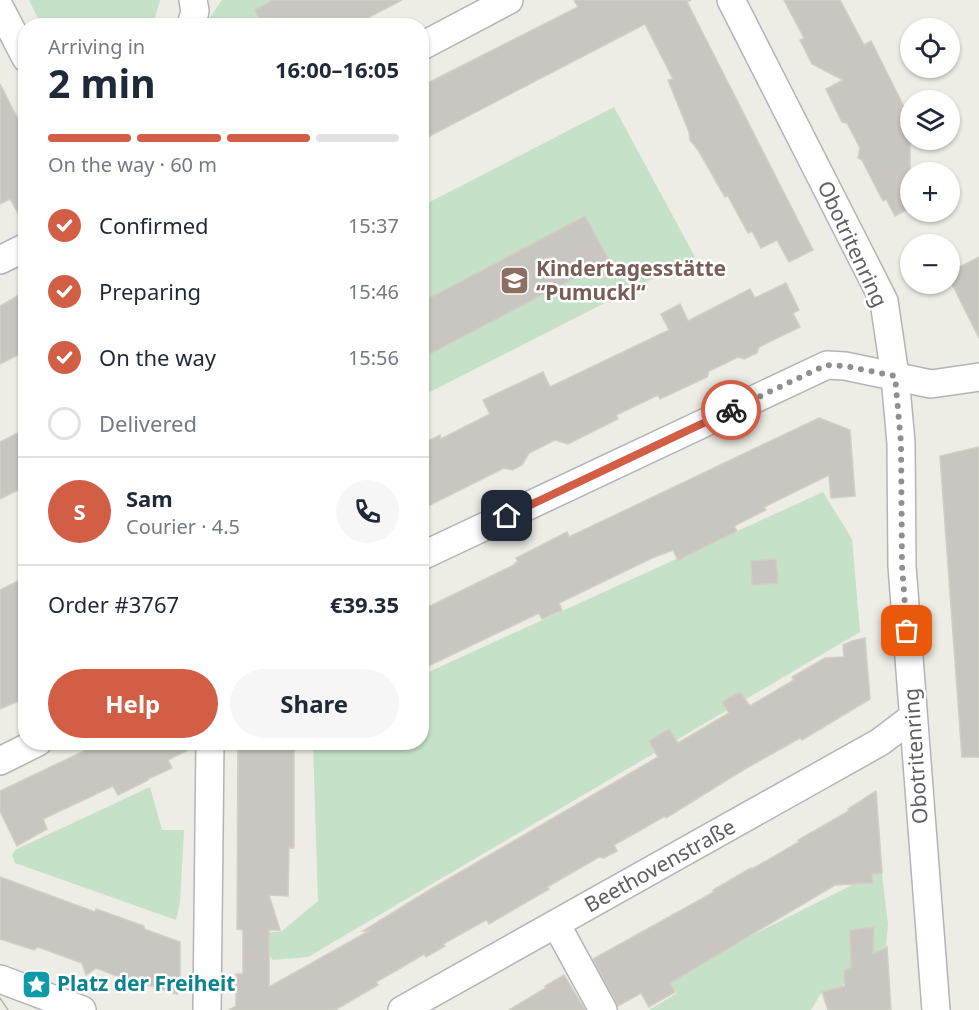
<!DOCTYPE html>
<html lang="en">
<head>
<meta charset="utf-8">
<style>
  :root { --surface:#fff; --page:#f6f6f7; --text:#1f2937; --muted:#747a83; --line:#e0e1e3; --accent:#d25e46 }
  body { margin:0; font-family:"Noto Sans",sans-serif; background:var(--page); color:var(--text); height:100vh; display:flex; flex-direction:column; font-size:22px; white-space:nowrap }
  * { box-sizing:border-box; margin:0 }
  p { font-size:20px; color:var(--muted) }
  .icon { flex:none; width:33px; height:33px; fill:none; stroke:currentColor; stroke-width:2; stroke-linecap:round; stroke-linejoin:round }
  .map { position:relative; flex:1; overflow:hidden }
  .sheet { position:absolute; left:18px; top:18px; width:411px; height:732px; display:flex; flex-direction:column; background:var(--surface); border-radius:24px; box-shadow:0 2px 4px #0004 }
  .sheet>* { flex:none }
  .fabs { position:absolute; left:900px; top:18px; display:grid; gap:12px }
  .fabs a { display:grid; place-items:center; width:60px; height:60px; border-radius:50%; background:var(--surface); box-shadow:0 2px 4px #0004; font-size:30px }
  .pin { position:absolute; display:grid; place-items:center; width:51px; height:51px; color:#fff; margin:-26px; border-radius:12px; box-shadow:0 3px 9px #0006 }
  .courier { position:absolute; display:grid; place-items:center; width:60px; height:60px; margin:-30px; border:4px solid #d25e46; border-radius:50%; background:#fff; color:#222; box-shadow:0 2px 8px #0007 }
  .headline em { font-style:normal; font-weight:700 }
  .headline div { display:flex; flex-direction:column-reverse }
  .headline { display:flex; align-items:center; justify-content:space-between; height:102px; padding:0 30px }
  h1 { font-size:39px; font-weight:700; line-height:45px }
  .bar { display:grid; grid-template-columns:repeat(4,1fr); gap:9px 6px; align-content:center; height:72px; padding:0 30px }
  .bar i { height:8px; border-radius:4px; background:var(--line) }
  .bar .selected { background:var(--accent) }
  .bar p { grid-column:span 4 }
  .line { display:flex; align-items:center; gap:15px; padding:0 30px; border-top:2px solid var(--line) }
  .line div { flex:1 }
  .round { display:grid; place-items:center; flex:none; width:63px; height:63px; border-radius:32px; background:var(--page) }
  ol { padding:0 30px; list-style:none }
  li { display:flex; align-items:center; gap:18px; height:66px }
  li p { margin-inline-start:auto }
  li .icon { padding:6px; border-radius:50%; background:var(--accent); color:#fff; stroke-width:4 }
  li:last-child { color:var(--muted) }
  li i { width:33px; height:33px; border:3px solid var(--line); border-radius:50% }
  .primary-button { display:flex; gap:12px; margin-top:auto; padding:12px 30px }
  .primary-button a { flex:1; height:69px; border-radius:36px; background:var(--accent); color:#fff; font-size:24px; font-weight:700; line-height:69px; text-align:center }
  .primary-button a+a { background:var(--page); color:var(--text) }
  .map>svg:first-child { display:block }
</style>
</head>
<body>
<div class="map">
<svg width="979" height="1010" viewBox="0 0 979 1010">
  <rect width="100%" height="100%" fill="#edece5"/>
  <g fill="#c5e1c7">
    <polygon points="29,0 160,0 153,25 42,26"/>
    <polygon points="222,0 273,0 255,10 262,25 204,26"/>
    <polygon points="614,107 695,257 422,396 422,206"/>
    <polygon points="823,492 852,539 860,632 308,957 273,960 250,935 282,931 318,901 313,743 422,742 422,675"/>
    <polygon points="150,787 162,830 184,830 180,902 176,920 15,863 12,855 15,850"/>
    <polygon points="882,873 888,924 886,946 844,971 845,981 842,987 822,992 811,1010 649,1010 677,993 667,978 854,884 872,883 872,874"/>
  </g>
  <g fill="#c9c6c1" stroke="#d1cec4" stroke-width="1.5">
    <polygon points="273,0 402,0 352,26 263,26 255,10"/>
    <polygon points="574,0 691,0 687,2 813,250 789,262 777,240 761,248 752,231 748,233 728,196 725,197 698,150 690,140 689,132 668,80 673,79 645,24 422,140 422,86 578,7"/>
    <polygon points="784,0 840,0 864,45 871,41 910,119 910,208 895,216 886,199 883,201 862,160 858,158 860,148 847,123 842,122 826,89 843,80 812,64 800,40 804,38"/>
    <polygon points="0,84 26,135 26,227 10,199 0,204"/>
    <polygon points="585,216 609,260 422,358 422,302"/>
    <polygon points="979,257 979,338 950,280 950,272"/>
    <polygon points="786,283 799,310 793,313 800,327 759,347 757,353 744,359 738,357 709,371 707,377 660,399 658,395 616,415 618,419 568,444 555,440 529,453 522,465 512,470 504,468 422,509 422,444 440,435 441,439 490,414 483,400 543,372 550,387 669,330 661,314 680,304 688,321 750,289 755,298"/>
    <polygon points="26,291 26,351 0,364 0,306"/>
    <polygon points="819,418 850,430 855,496 831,498 829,475 764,507 766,510 734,526 737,531 678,560 673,550 652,558 559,603 562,610 542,619 539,613 422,669 422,610 516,564 515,563 518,562 516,558 567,532 569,537"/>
    <polygon points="26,429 26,486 0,499 0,442"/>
    <polygon points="979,447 979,757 962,757 940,456"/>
    <polygon points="776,559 778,583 752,585 751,561"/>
    <polygon points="26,577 26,698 0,709 0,590"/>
    <polygon points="865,638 870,699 802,740 800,738 743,770 666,818 665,816 614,845 617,851 604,858 599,857 547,887 549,889 489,924 487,920 484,921 443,944 445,946 426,957 424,954 404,966 376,982 378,985 335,1010 229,1010 236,1006 236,974 243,974 243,930 237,929 238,742 294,742 294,848 289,848 288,896 269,895 280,930 269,930 269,987 369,931 363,931 426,892 658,757 649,741 669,729 678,743 729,713 722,702 740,692 750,706 794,680 792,677 825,658 844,657 843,645 852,641"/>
    <polygon points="103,742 194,742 194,747 168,760 172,768 148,779 148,780 118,795 113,786 43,819 47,829 17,846 0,811 0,791"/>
    <polygon points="876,791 882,873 872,874 873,883 835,885 670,983 675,992 649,1007 641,993 618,1006 593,959 714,892 713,890 751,868 752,869 799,842 798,840 849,811 848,809"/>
    <polygon points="0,877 95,912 96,909 144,926 144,929 180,942 180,982 178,984 177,994 135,981 135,983 96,968 86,975 82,963 38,947 34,950 0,939"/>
    <polygon points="874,927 873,954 887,947 891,1010 828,1010 822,992 845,986 844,971 851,967 850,930"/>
    <polygon points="564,975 585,1010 509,1010 546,988 545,986"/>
  </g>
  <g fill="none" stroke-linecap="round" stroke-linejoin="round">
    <defs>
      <g id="minor">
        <polyline points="731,0 884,301 895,376 901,443 902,566 936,1010"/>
        <polyline points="0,8 26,58"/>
        <polyline points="191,26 195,11 193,0"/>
        <polyline points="422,46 509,0"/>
        <polyline points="0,260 26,247"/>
        <polyline points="422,556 827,365 845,366 931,384 979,377"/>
        <polyline points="0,761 38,742"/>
        <polyline points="556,924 603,1010"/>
        <polyline points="0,979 82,1010"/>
        <polyline points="207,1010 210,742"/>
        <polyline points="402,1010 880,742 913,717"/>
      </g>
    </defs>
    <use href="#minor" stroke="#b2b4b8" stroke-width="30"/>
    <use href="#minor" stroke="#fff" stroke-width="27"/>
    <polyline stroke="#b4b5b5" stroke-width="1.5" points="0,998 8,1010"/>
  </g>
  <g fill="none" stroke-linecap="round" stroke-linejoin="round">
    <polyline stroke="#8f9090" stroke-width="6" stroke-dasharray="0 10.8" points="731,410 826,365 845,366 895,376 901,443 902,566 907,631"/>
    <polyline stroke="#d25e46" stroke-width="8" points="507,516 731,410"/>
  </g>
  <defs>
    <symbol id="school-square" viewBox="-11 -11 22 22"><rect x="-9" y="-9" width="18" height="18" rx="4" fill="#8d6e63" stroke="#fff"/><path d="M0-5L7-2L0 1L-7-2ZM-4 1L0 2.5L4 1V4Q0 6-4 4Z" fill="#fff"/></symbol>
    <symbol id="sight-square" viewBox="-11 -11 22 22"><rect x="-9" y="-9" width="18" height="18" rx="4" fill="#0f9aa8" stroke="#fff"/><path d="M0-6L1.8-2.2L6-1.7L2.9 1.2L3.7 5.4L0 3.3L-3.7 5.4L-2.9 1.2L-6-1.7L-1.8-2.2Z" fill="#fff"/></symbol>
  </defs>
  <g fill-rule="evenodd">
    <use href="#school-square" x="498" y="264" width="33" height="33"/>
    <use href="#sight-square" x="20" y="968" width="33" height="33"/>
  </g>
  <g text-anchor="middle" stroke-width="5" stroke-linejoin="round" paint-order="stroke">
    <g font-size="21" fill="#5d5f63" stroke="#fff">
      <text transform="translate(852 244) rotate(65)" y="7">Obotritenring</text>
      <text transform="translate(916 756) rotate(-94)" y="7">Obotritenring</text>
      <text transform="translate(660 866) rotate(-29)" y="7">Beethovenstraße</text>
    </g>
    <g font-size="21" font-weight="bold" fill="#785e54" stroke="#fff" text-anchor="start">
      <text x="536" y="276">Kindertagesstätte<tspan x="536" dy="24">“Pumuckl“</tspan></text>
    </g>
    <g font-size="21" font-weight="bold" fill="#0d838f" stroke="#fff" text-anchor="start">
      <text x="57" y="991">Platz der Freiheit</text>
    </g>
  </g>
</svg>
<div class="fabs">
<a><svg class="icon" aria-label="locate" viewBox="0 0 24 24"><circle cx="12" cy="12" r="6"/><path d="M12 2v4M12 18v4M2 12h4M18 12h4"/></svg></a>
<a><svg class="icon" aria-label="layers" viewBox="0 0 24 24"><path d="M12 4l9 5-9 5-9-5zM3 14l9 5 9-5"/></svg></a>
<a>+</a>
<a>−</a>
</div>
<div class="pin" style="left:907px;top:631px;background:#ea580c"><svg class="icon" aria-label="bag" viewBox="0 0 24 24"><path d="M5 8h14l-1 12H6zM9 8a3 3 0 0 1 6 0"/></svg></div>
<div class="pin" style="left:507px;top:516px;background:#1f2937"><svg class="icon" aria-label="home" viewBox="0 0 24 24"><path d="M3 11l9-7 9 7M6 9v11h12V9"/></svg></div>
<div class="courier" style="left:731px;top:410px"><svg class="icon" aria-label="bike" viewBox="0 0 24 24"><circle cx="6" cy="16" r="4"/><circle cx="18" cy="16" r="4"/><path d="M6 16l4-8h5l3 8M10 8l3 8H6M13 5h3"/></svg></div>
<section class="sheet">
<div class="headline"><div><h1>2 min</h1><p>Arriving in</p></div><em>16:00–16:05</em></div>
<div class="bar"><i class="selected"></i><i class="selected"></i><i class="selected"></i><i></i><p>On the way · 60 m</p></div>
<ol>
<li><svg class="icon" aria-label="check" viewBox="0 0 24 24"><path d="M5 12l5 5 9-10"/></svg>Confirmed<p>15:37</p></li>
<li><svg class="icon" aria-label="check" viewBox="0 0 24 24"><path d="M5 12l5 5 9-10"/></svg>Preparing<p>15:46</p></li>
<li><svg class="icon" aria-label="check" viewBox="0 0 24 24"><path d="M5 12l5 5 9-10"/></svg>On the way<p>15:56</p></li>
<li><i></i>Delivered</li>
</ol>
<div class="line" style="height:108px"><b class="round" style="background:var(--accent);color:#fff">S</b><div><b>Sam</b><p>Courier · 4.5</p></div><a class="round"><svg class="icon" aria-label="phone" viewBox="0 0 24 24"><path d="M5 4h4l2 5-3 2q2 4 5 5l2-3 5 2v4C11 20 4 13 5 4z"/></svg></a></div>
<div class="line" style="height:78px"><div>Order #3767</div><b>€39.35</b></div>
<div class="primary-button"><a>Help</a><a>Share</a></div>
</section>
</div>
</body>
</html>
